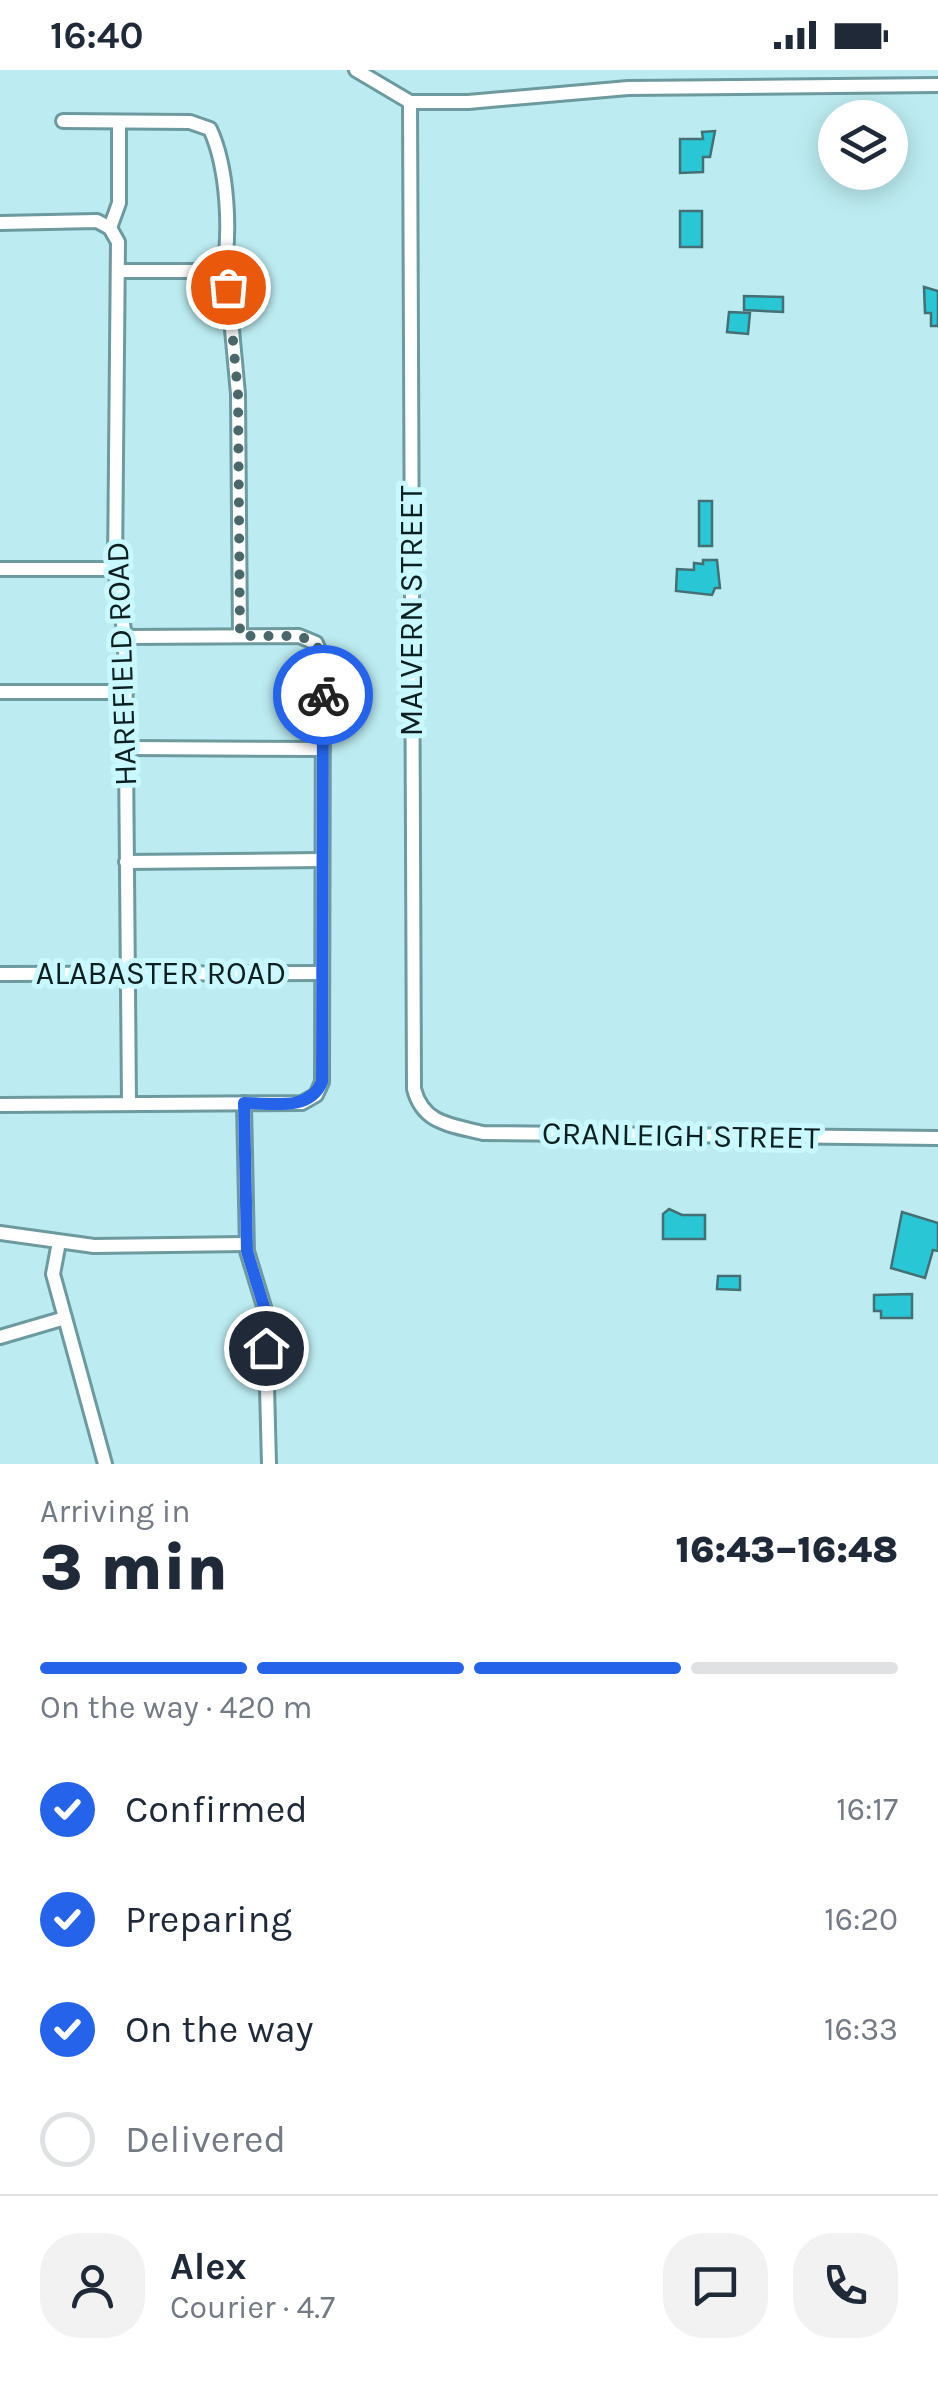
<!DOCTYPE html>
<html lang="en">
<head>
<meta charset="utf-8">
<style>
  :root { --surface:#fff; --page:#f2f2f3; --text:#1f2937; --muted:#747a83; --line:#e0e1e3; --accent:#2563eb }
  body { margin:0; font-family:Karla,sans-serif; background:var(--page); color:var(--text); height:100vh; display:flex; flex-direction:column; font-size:38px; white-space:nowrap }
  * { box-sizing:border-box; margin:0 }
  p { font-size:32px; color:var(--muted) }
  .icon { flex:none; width:55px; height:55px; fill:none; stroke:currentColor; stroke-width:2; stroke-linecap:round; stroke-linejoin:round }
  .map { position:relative; height:1394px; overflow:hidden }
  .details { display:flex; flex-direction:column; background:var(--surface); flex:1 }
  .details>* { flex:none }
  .buttons { position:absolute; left:818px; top:30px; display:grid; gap:20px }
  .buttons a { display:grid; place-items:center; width:90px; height:90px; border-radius:50%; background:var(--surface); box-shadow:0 5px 25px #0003; font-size:50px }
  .pin { position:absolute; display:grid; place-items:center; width:85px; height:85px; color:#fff; margin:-42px; border:5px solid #fff; border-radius:50%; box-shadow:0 2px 10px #0007 }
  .courier { position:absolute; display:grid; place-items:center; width:100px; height:100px; margin:-50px; border:8px solid #2563eb; border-radius:50%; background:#fff; color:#222; box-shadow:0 2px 12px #0007 }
  .head em { font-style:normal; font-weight:800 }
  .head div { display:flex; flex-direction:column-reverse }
  .head { display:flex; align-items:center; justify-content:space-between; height:170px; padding:0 40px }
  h1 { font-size:65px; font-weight:800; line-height:75px }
  .bar { display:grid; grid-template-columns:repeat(4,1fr); gap:15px 10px; align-content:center; height:120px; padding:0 40px }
  .bar i { height:12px; border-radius:8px; background:var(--line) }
  .bar .current { background:var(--accent) }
  .bar p { grid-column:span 4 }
  .line { display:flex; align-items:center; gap:25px; padding:0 40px; border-top:2px solid var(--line) }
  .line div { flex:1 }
  .round { display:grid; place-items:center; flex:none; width:105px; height:105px; border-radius:40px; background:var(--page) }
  ol { padding:0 40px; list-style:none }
  li { display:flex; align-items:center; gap:30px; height:110px }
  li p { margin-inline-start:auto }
  li .icon { padding:10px; border-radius:50%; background:var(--accent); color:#fff; stroke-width:4 }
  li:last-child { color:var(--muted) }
  li i { width:55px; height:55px; border:5px solid var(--line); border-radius:50% }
  .status { display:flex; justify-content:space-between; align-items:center; height:70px; padding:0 50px; background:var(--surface); direction:ltr }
  .status svg { height:28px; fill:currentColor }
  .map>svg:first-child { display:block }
</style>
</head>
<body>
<div class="status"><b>16:40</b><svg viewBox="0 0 49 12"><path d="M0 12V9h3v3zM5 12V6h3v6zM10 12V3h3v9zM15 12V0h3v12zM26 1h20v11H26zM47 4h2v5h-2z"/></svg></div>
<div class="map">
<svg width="938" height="1394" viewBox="0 0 938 1394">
  <rect width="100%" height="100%" fill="#bcecf1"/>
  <g fill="#29c6d5" stroke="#447075" stroke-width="2.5">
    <polygon points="715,61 710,87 703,87 703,102 680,103 680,69 703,69 702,62"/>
    <rect x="680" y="141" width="22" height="36"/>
    <polygon points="924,217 938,221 938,256 931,256 931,243 925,243"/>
    <polygon points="744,226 783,227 783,242 744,240"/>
    <polygon points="729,242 750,243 748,264 727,262"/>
    <rect x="699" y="431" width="13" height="45"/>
    <polygon points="703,490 717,490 720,518 715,518 712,525 676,521 677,499 694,500 694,493 703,494"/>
    <polygon points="669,1139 682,1145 705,1145 705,1169 663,1169 663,1144"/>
    <polygon points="902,1142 938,1153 938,1181 933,1180 925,1208 891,1198"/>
    <polygon points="718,1206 740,1206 740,1220 717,1219"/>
    <polygon points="912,1224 912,1248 881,1248 881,1241 874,1241 874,1225"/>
  </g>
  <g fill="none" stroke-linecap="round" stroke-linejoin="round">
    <defs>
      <g id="minor">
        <polyline points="356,0 410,32 468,32 628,18 938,15"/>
        <path d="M410,32L414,1019C423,1054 451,1055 483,1063L938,1068"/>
        <path d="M63,51L190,52L210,59C228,98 231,163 223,205"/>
        <polyline points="0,153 97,151 110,158"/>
        <polyline points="110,158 118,172 115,499 125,567 129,1033"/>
        <polyline points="110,158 119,133 119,52"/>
        <polyline points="118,201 211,201 223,205 228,217 238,324 240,566"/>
        <polyline points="0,499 115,499"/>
        <polyline points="0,622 126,622"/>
        <polyline points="127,678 323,679"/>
        <polyline points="126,792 321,790"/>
        <polyline points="0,904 322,903"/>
        <polyline points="244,1033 247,1181 265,1240 269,1394"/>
        <polyline points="0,1035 302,1033 316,1025 322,1012 323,591 316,573 299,566 125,567"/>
        <polyline points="0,1163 94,1176 246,1174"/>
        <polyline points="59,1172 53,1204 105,1394"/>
        <polyline points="0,1267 65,1248"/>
      </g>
    </defs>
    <use href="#minor" stroke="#6c9a9f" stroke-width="18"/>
    <use href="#minor" stroke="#fff" stroke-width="12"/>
  </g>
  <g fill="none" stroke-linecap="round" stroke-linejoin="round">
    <polyline stroke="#4a676a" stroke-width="10" stroke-dasharray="0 18" points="228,217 238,324 240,566 299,566 316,573 323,591 323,625"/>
    <path stroke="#2563eb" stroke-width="12" d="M266,1278L265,1240L247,1181L244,1033C272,1033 309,1042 322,1012L323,625"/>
  </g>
  <g text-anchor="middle" stroke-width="10" stroke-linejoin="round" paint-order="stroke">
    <g font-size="32" fill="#0c1f21" stroke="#c9f9fe">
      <text transform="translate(411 541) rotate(-90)" y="11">MALVERN STREET</text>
      <text transform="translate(121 594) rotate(-92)" y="11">HAREFIELD ROAD</text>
      <text x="161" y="914">ALABASTER ROAD</text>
      <text transform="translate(681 1065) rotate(1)" y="11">CRANLEIGH STREET</text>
    </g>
  </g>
</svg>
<div class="buttons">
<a><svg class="icon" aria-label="layers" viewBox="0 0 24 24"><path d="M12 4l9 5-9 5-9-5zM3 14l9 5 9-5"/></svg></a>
</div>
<div class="pin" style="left:228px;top:217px;background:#ea580c"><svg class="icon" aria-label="bag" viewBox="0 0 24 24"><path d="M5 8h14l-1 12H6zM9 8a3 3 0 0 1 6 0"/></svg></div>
<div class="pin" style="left:266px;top:1278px;background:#1f2937"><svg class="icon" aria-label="home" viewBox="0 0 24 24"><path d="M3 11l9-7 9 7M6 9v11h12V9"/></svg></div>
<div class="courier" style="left:323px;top:625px"><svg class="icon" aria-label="bike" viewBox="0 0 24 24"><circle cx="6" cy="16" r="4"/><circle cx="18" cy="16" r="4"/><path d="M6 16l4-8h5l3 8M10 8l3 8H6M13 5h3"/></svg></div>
</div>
<section class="details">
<div class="head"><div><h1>3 min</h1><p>Arriving in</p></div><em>16:43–16:48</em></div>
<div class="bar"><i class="current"></i><i class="current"></i><i class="current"></i><i></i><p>On the way · 420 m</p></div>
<ol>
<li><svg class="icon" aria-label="check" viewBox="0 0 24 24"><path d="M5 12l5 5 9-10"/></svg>Confirmed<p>16:17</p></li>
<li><svg class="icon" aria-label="check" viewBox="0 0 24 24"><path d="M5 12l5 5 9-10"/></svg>Preparing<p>16:20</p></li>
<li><svg class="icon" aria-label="check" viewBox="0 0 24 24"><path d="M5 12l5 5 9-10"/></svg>On the way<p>16:33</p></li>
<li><i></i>Delivered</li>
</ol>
<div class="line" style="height:180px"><a class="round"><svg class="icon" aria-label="person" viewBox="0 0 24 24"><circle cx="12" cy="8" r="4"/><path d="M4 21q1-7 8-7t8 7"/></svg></a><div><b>Alex</b><p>Courier · 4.7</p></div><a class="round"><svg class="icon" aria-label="chat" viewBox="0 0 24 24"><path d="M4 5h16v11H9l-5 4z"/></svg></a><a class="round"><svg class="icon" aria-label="phone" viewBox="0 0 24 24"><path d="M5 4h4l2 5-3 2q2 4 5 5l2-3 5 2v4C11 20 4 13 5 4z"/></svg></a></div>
</section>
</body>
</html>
